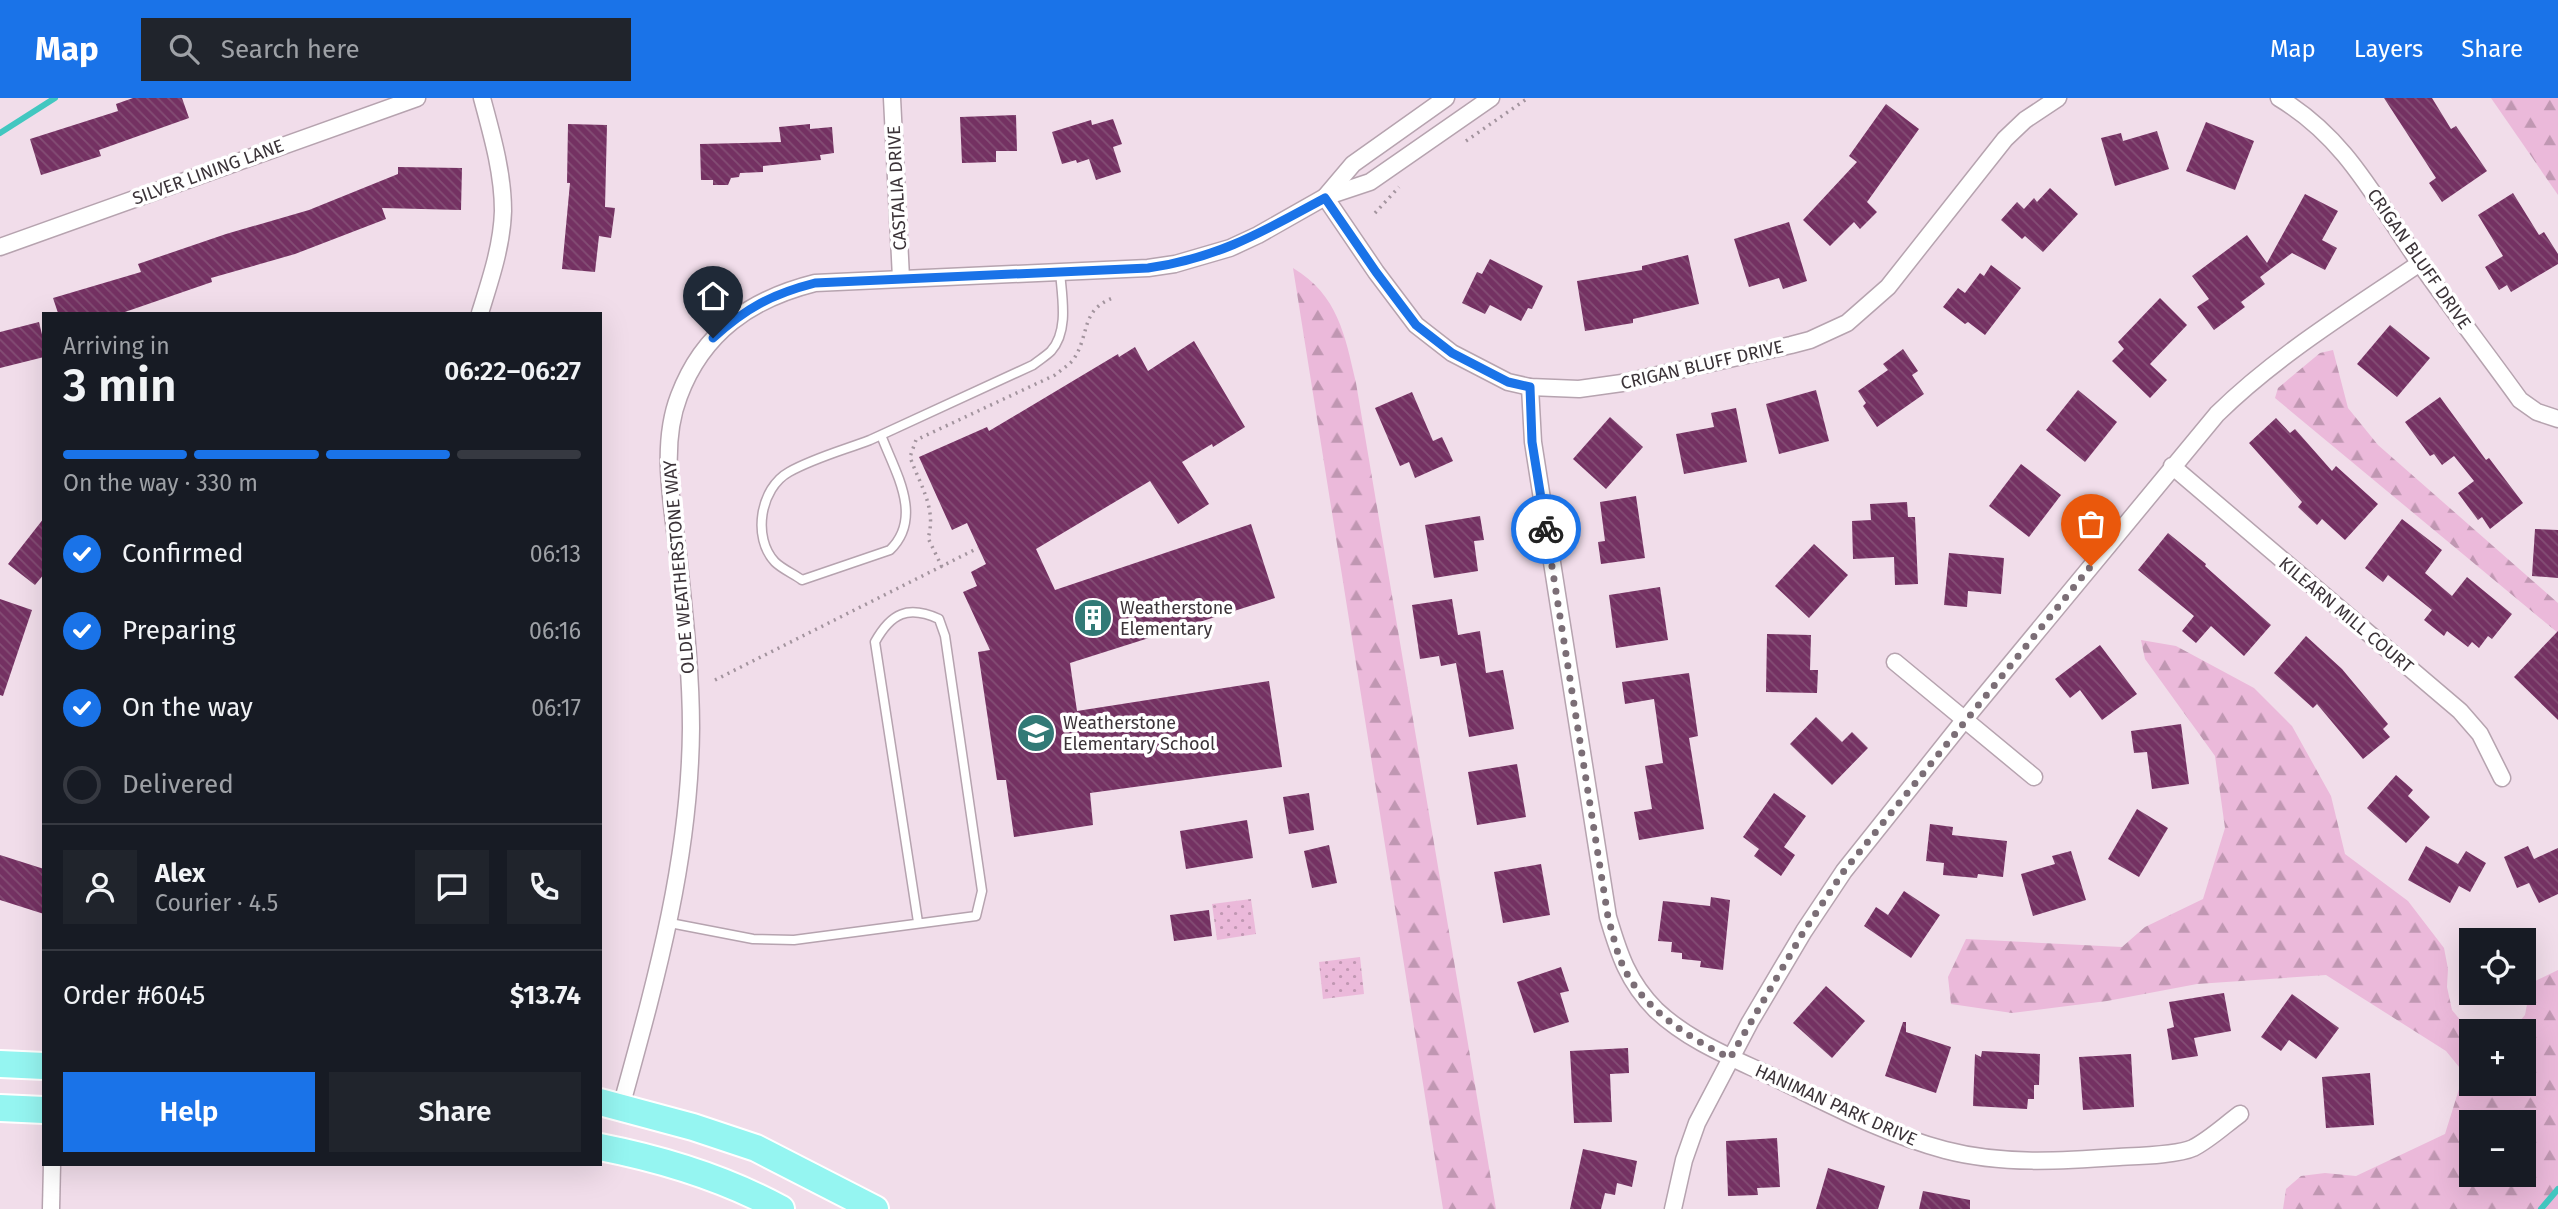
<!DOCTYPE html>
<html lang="en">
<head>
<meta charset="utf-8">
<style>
  :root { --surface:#171b24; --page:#20242c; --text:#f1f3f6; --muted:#9ea1a6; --line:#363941; --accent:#1a73e8 }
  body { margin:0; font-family:"Fira Sans",sans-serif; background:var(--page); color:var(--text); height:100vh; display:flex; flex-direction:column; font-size:26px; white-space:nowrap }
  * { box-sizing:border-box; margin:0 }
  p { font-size:23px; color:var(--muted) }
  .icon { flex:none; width:38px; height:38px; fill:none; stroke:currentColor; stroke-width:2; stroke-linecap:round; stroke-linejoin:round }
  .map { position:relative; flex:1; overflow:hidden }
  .details { position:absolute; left:42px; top:214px; width:560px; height:854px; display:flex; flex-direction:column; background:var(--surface); border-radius:0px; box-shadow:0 7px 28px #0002 }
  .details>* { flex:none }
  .tools { position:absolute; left:2459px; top:830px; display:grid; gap:14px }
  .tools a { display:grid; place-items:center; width:77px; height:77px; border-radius:0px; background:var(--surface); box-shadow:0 7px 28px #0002; font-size:35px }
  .pin { position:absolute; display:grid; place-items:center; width:60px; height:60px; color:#fff; margin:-72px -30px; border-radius:50% 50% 50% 0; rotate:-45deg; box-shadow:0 0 7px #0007 }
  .pin .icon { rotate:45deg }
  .courier { position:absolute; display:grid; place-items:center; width:70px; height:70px; margin:-35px; border:5px solid #1a73e8; border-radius:50%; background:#fff; color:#222; box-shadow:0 2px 9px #0007 }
  .overview em { font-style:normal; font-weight:600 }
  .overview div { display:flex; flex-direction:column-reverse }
  .overview { display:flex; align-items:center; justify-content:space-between; height:119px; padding:0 21px }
  h1 { font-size:46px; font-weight:600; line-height:52px }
  .bar { display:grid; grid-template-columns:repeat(4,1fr); gap:10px 7px; align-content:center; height:84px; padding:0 21px }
  .bar i { height:9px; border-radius:5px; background:var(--line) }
  .bar .current { background:var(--accent) }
  .bar p { grid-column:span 4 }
  .line { display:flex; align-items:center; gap:18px; padding:0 21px; border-top:2px solid var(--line) }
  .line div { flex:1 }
  .round { display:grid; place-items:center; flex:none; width:74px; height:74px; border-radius:0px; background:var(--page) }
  ol { padding:0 21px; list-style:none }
  li { display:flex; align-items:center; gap:21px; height:77px }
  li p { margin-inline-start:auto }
  li .icon { padding:7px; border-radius:50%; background:var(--accent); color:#fff; stroke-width:4 }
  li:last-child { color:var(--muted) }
  li i { width:38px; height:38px; border:4px solid var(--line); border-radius:50% }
  .button { display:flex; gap:14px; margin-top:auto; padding:14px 21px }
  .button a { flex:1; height:80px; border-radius:0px; background:var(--accent); color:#fff; font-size:28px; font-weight:600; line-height:80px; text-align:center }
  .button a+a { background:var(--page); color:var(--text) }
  header { display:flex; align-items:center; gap:42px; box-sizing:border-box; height:98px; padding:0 35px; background:var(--accent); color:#fff }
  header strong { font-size:33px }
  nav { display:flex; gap:38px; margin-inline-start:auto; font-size:24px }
  .search { width:490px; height:63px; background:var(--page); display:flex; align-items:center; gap:18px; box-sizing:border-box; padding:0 24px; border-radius:0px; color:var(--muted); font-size:26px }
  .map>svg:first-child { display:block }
</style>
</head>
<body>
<header>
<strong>Map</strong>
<div class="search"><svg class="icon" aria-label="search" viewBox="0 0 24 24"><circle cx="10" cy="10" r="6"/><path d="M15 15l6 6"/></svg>Search here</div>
<nav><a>Map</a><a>Layers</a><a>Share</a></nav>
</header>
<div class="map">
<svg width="2558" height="1111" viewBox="0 0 2558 1111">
  <defs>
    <pattern id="forest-firs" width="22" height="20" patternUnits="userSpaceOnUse" patternTransform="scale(1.75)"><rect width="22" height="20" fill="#ebb9da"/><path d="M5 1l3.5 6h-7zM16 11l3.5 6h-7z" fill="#c097b2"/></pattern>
    <pattern id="park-dots" width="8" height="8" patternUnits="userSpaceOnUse" patternTransform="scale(1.75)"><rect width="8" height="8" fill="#ebb9da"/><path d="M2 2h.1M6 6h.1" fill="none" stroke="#c097b2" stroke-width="1.8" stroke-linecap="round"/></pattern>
    <pattern id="building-back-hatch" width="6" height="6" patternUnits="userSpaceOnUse" patternTransform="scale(1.75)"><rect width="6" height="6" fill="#743162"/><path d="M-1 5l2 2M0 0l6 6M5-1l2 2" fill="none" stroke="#844e75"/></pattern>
  </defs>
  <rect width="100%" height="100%" fill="#f1ddea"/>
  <g fill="url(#forest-firs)" fill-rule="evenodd">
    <polygon points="2491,0 2558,0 2558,97"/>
    <path d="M1293,170C1338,197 1345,237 1356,285L1496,1111H1443Z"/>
    <polygon points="2333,252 2348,310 2378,347 2558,505 2558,535 2275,300 2278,290 2320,255"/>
    <path d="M2141,542L2176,548L2254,590L2292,628L2331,698L2345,756L2408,803L2444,850L2448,871L2447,889L2452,912L2471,935V985H2524V933H2511L2525,917L2531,885L2558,872V1111H2283L2286,1091L2301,1078L2325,1075L2356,1078L2445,1036L2464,975L2446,953L2326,877L2197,886L2107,903L2012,915L1951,906L1948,879L1966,841L2122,849L2145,829L2203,801L2225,730L2215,658L2145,561ZM2471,1024H2524V1076H2471Z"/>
  </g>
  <g fill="url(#park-dots)">
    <polygon points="1251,801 1256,836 1217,842 1212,806"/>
    <polygon points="1360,859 1364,896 1323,901 1319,864"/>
  </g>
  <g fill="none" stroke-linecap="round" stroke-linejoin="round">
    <g stroke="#42c7c0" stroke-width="6">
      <polyline points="0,35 55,0"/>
      <polyline points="2541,1111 2558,1091"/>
    </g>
  </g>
  <g fill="url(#building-back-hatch)">
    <polygon points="133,0 182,0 189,20 99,52 101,58 41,77 30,41 118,13 116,6"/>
    <polygon points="2384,0 2432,0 2451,31 2456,28 2487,73 2442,104 2429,85 2436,80"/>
    <polygon points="1886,6 1919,31 1867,104 1877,114 1860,131 1854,124 1830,148 1803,122 1857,64 1849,58"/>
    <polygon points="1016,17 1017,53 996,53 996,64 962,65 960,19"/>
    <polygon points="1113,21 1122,46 1113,49 1121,74 1096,82 1089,61 1077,65 1076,62 1062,66 1052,34 1091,22 1092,27"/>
    <polygon points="2206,24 2254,43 2235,92 2186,73"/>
    <polygon points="568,26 607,27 605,109 615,110 611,140 599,138 595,174 562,171 570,85 567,85"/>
    <polygon points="810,26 810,31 832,29 834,55 820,57 821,62 763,68 763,74 740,75 739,79 731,80 728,87 713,87 713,82 701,82 700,46 781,44 779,29"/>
    <polygon points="2157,33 2169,71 2115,88 2101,40 2121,35 2123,43"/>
    <polygon points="398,69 462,70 461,112 382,110 386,121 295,156 211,180 212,184 122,215 58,215 53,200 141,174 138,166 226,136 309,112 398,76"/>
    <polygon points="2050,90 2078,116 2043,154 2025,138 2022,141 2001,122 2017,104 2024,111 2034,100 2037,104"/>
    <polygon points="2513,95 2539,137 2544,134 2558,156 2558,166 2511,194 2507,187 2499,192 2485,169 2503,158 2478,117"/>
    <polygon points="2305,96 2338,113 2322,142 2337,150 2325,172 2292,155 2260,179 2265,186 2241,204 2245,209 2214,232 2197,209 2209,201 2192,178 2247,137 2267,165"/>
    <polygon points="1789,124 1807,183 1783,191 1779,180 1749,189 1734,141"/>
    <polygon points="1688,157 1699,206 1633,221 1633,225 1585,233 1577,183 1642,172 1642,168"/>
    <polygon points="1490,161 1543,188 1532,211 1528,210 1521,223 1490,207 1485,216 1462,205 1477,174 1482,176"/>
    <polygon points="1991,167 2021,190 1985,237 1968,224 1965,226 1943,209 1958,190 1965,195 1980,175 1984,178"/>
    <polygon points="2160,200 2187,227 2150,266 2167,282 2150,300 2112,263 2124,251 2118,244"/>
    <polygon points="39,224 44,245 44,259 0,270 0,234"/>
    <polygon points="2390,227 2430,260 2397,299 2357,266"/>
    <polygon points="1194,243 1245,329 1213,349 1212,346 1182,364 1209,406 1178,426 1150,383 1036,451 1055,492 1251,426 1275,500 1070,565 1077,613 1269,583 1282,669 1090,695 1093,727 1014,739 1006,682 997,682 978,554 990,552 963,494 977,488 971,474 986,466 967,425 952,432 919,359 987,329 989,333 1118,256 1119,259 1135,249 1148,273"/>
    <polygon points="1903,251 1918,273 1912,277 1924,296 1877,329 1863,308 1866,305 1858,293 1888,272 1883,266"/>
    <polygon points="1816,292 1829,343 1779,356 1766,306"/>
    <polygon points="2078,292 2117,324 2085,364 2046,332"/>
    <polygon points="1412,294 1433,343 1442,339 1453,363 1415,380 1409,364 1400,368 1375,310"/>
    <polygon points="2440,299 2486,362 2489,360 2523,405 2490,431 2482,419 2478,422 2458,395 2474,383 2454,358 2442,367 2434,356 2430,358 2405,324"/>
    <polygon points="1736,310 1747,364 1684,376 1676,336 1714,329 1711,315"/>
    <polygon points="1610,319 1643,349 1606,391 1573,361"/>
    <polygon points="2276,320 2290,335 2295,331 2332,373 2336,368 2378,406 2345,442 2322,421 2317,427 2298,409 2302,404 2249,345"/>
    <polygon points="2021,366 2061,397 2029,439 1989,408"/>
    <polygon points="1636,398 1645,460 1601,466 1598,444 1605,443 1600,404"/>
    <polygon points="1907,404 1908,419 1915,419 1918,486 1895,487 1894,459 1853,461 1852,423 1871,422 1870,406"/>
    <polygon points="1480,418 1484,442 1474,443 1478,473 1434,480 1425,427"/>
    <polygon points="44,420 44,476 35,487 8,466"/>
    <polygon points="2402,421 2442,452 2425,475 2452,498 2467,479 2512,516 2492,541 2488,538 2479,550 2472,544 2468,549 2447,533 2444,538 2424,522 2432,512 2388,477 2383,484 2365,470"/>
    <polygon points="2535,431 2558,432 2558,480 2532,478"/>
    <polygon points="2168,435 2206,466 2205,468 2271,527 2244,558 2211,528 2196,545 2182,533 2194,518 2138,472"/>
    <polygon points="1814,446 1848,477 1809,520 1775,488"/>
    <polygon points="1949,455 2004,460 2001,496 1968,493 1967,509 1944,507"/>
    <polygon points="1660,489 1668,542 1616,550 1609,497"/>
    <polygon points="0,501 32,512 3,598 0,597"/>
    <polygon points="1452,501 1458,537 1480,533 1486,575 1503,572 1514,631 1469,639 1456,565 1441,568 1439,558 1420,561 1412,507"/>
    <polygon points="2558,533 2558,622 2514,579"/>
    <polygon points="1767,536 1811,537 1810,572 1818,572 1817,595 1766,594"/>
    <polygon points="2306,538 2342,571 2388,626 2383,631 2390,639 2363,661 2317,606 2313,610 2274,575"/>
    <polygon points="2100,547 2137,596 2102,622 2080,592 2070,600 2055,581"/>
    <polygon points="1689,575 1698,638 1689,640 1704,731 1639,742 1634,714 1652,711 1645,668 1663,665 1654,601 1625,606 1622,584"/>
    <polygon points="1816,619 1842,644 1852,634 1868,650 1832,687 1790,646"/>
    <polygon points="2181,626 2189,686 2152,691 2147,654 2134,655 2131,633"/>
    <polygon points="1517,666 1526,719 1477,727 1468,674"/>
    <polygon points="2396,677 2413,692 2408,698 2430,719 2406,745 2367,710"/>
    <polygon points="1309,695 1314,732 1289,736 1283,699"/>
    <polygon points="1774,695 1806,718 1784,749 1795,757 1781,778 1754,758 1759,751 1743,739"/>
    <polygon points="2137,711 2168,730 2139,779 2108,761"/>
    <polygon points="1247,722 1253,760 1186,771 1180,733"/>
    <polygon points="1930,726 1953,729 1952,737 2007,743 2003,779 1978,776 1977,780 1943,777 1944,765 1926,763"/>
    <polygon points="1329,747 1337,785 1312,790 1304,753"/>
    <polygon points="2426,748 2458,766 2466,753 2486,765 2470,794 2459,788 2450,805 2408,782"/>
    <polygon points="2528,748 2534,761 2558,750 2558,796 2539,805 2529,785 2517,790 2504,759"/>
    <polygon points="2071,753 2086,802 2033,818 2021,776 2055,766 2052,758"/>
    <polygon points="0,757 44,771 44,816 0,802"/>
    <polygon points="1541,766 1550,817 1503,825 1494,774"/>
    <polygon points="1904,793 1940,817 1911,860 1864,828 1876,809 1888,817"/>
    <polygon points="1711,799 1730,802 1723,872 1700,869 1701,863 1682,861 1682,855 1671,854 1672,844 1658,843 1663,803 1710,808"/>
    <polygon points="1209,812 1212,838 1174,843 1170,817"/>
    <polygon points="1561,869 1569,893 1560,895 1569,924 1534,935 1517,884"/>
    <polygon points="1826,888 1865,923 1832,960 1793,925"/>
    <polygon points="2224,895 2231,933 2194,940 2198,958 2172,962 2167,931 2174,929 2169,904"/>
    <polygon points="2292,896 2339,930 2316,961 2289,942 2281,953 2261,939"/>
    <polygon points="1903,924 1906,924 1906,934 1951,949 1936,995 1885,978"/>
    <polygon points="1628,950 1629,975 1610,976 1612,1024 1574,1025 1570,953"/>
    <polygon points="1982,953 2040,956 2039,987 2034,987 2034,1001 2028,1001 2027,1011 1973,1008 1975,956 1981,959"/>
    <polygon points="2131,956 2134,1009 2083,1012 2079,959"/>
    <polygon points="2370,975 2374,1027 2326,1030 2322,979"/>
    <polygon points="1777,1040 1780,1089 1757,1090 1758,1097 1728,1098 1726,1043"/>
    <polygon points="1583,1051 1637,1063 1632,1089 1617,1085 1615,1097 1605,1095 1601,1111 1570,1111"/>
    <polygon points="1828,1070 1885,1088 1878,1111 1816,1111"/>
    <polygon points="1923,1093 1970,1102 1970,1111 1919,1111"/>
  </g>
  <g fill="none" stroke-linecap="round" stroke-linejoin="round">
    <defs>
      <g id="service">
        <path d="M881,337C895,374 924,419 890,452L802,482C794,476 782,471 775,464C752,440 760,390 789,374C814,360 844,352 870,342L881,337L1033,267C1039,262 1046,258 1051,253C1069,233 1062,199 1060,174"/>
        <path d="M670,825L753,841L794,842L976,818L982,793L945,538L939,521C908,507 891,515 875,544L918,824"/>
      </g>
      <g id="minor">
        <polyline points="892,0 901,180"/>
        <path d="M2279,0C2347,41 2375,101 2419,164C2452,211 2487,256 2520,302L2537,314L2558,321"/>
        <polyline points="1325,99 1376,174 1416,227 1452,255 1508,284 1530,289 1579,291 1622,285 1791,247 1810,242 1847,225 1888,189 2005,41 2025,22 2058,0"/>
        <polyline points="1325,99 1353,66 1446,0"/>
        <polyline points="0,149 417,0"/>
        <path d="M480,215C490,183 502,148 503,113C503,75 492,37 482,0"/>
        <path d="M1530,289L1533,344L1608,819C1619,856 1628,884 1656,912C1690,944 1733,960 1775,980C1831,1007 1885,1036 1945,1052C2002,1067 2062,1063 2119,1059C2137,1058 2178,1057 2193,1050C2209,1042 2225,1027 2240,1016"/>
        <polyline points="2172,368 2460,613 2480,636 2502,680"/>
        <polyline points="1895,564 2034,679"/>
        <path d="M621,1009C656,882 690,762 691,630C691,571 684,514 678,456C672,405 660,347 679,298C703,234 751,201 815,185L1148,170L1175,166L1230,150L1258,137L1325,99L1370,84L1491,0"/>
        <polyline points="51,1111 52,1066"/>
        <path d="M1673,1111L1684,1062L1697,1025L1750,924L1804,833L1844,773L1965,621L2217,316C2277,257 2351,212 2420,165"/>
      </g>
      <g id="primary">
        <polyline points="0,966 44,968"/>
        <polyline points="600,1004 693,1029 756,1050 875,1111"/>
        <polyline points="0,1010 44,1012"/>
        <path d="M600,1049C661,1061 726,1081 781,1111"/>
      </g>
    </defs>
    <use href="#service" stroke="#b6a3af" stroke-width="11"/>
    <use href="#minor" stroke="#b6a3af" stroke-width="19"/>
    <use href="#primary" stroke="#fff" stroke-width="30"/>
    <g stroke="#a3949e" stroke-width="3.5" stroke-dasharray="2 5" stroke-linecap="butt">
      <polyline points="1466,43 1528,0"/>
      <polyline points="1375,115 1399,89"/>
      <path d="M942,469L928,440C937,411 920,387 910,359L916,342L1055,277C1061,272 1068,268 1073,262C1091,236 1079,212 1115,199"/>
      <polyline points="715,582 978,450"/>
    </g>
    <use href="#service" stroke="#fff" stroke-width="8"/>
    <use href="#minor" stroke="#fff" stroke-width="16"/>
    <use href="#primary" stroke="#95f5f1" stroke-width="26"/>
  </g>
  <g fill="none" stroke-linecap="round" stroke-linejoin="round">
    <path stroke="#7b6e76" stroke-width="7" stroke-dasharray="0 12.6" d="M1546,431L1608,819C1612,833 1615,847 1620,861C1638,908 1687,939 1730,960L1804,833L1844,773L2091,468"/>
    <path stroke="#1a73e8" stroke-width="9" d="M713,240C746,210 772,196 815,185L1148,170C1219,160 1264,133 1325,100L1376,174L1416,227L1452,255L1508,284L1530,289L1532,344L1546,431"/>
  </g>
  <defs>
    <symbol id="building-disc" viewBox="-11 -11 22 22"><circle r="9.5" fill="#327a76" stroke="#fff"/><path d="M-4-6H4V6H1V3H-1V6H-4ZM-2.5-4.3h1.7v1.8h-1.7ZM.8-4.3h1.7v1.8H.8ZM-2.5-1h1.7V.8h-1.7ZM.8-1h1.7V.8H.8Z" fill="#fff"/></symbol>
    <symbol id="school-disc" viewBox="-11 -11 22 22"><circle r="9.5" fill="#327a76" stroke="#fff"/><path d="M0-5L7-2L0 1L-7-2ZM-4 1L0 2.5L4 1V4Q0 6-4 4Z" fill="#fff"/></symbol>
  </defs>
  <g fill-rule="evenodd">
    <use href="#building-disc" x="1071" y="498" width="44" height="44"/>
    <use href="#school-disc" x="1014" y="613" width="44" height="44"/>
  </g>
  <g text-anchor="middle" stroke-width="7" stroke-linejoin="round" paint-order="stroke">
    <g font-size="18" fill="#3b3338" stroke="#fff">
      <text transform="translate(208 74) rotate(-20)" y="6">SILVER LINING LANE</text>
      <text transform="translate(897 90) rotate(-93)" y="6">CASTALIA DRIVE</text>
      <text transform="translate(2419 161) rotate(55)" y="6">CRIGAN BLUFF DRIVE</text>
      <text transform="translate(1702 267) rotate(-13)" y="6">CRIGAN BLUFF DRIVE</text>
      <text transform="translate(679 469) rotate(-95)" y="6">OLDE WEATHERSTONE WAY</text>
      <text transform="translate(2346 517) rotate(40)" y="6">KILEARN MILL COURT</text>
      <text transform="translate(1836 1007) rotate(24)" y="6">HANIMAN PARK DRIVE</text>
    </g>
    <g font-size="18" fill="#3b3338" stroke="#fff" text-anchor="start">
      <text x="1120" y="516">Weatherstone<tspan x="1120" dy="21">Elementary</tspan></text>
      <text x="1063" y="631">Weatherstone<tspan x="1063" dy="21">Elementary School</tspan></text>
    </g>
  </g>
</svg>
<div class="tools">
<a><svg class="icon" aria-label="locate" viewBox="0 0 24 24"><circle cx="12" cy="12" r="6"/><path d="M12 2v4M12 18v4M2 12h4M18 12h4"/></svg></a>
<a>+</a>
<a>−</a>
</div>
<div class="pin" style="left:2091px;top:468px;background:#ea580c"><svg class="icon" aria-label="bag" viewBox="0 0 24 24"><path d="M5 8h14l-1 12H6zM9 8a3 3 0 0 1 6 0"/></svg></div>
<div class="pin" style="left:713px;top:240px;background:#1f2937"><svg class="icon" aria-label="home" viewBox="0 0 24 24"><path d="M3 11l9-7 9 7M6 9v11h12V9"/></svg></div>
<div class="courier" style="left:1546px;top:431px"><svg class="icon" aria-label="bike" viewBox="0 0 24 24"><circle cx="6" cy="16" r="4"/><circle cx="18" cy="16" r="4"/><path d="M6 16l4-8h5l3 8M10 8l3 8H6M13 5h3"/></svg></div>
<section class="details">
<div class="overview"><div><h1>3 min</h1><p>Arriving in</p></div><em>06:22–06:27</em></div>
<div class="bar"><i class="current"></i><i class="current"></i><i class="current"></i><i></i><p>On the way · 330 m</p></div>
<ol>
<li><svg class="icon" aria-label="check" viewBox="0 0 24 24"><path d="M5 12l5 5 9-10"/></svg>Confirmed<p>06:13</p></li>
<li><svg class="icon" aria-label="check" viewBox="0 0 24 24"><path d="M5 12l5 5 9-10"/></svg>Preparing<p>06:16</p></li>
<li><svg class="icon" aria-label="check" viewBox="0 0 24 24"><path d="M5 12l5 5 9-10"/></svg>On the way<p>06:17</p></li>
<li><i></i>Delivered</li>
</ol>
<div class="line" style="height:126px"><a class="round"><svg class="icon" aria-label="person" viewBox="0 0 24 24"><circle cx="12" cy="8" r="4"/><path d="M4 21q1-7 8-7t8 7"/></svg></a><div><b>Alex</b><p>Courier · 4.5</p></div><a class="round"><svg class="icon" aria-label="chat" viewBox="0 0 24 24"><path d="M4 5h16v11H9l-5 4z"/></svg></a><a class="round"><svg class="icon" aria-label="phone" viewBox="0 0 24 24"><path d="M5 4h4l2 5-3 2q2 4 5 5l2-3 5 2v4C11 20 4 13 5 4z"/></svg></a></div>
<div class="line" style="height:91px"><div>Order #6045</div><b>$13.74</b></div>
<div class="button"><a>Help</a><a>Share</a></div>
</section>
</div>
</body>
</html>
